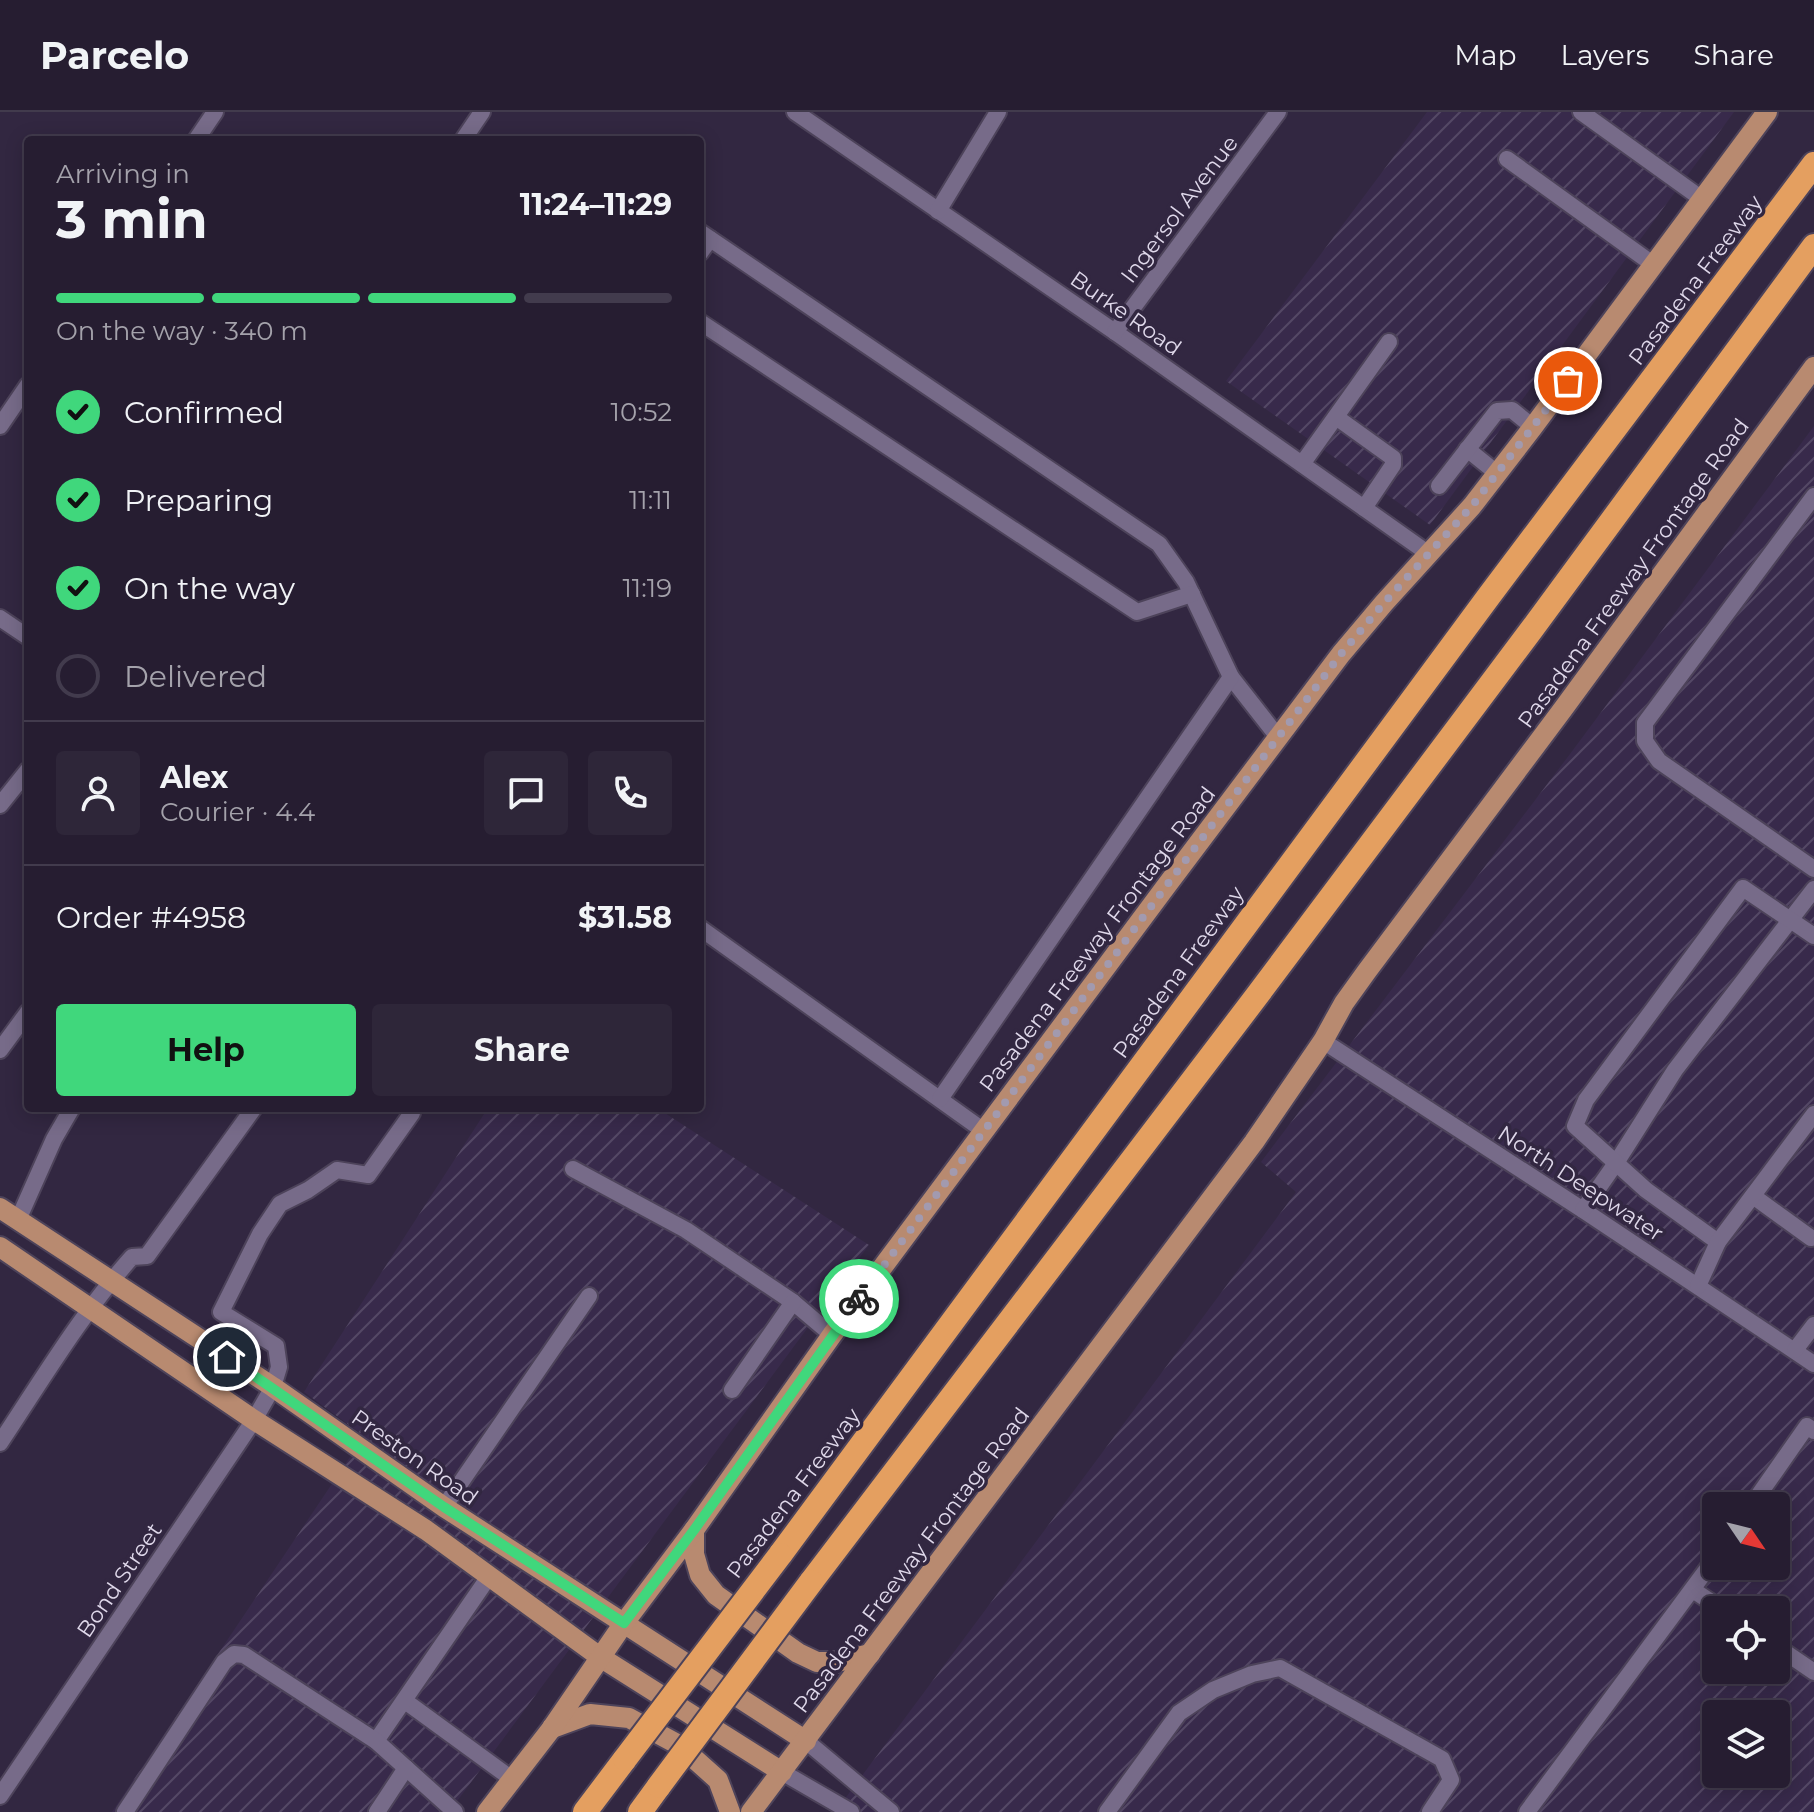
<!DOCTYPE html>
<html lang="en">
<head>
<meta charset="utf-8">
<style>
  :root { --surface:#261d31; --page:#2e2639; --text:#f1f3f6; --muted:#a4a2ab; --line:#423b4d; --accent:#40d77c }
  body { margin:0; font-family:Montserrat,sans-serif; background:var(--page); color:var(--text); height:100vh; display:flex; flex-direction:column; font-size:30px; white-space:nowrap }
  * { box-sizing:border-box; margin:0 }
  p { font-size:26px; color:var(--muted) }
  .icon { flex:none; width:44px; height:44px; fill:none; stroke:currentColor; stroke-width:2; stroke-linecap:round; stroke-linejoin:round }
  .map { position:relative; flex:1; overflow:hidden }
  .drawer { position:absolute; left:24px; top:24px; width:680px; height:976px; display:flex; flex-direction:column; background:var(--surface); border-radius:8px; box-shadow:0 4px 20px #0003,0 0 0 2px var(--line) }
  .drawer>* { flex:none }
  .needle { width:52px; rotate:125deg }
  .controls { position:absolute; left:1702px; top:1380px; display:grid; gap:16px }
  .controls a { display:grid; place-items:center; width:88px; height:88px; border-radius:8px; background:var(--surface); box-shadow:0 4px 20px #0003,0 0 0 2px var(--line); font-size:40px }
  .pin { position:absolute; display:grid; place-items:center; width:68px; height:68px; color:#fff; margin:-34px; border:4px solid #fff; border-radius:50%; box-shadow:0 2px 8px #0007 }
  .courier { position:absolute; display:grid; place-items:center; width:80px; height:80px; margin:-40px; border:6px solid #40d77c; border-radius:50%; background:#fff; color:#222; box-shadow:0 2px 10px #0007 }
  .overview em { font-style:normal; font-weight:700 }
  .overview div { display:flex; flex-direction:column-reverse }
  .overview { display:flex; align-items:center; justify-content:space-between; height:136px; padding:0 32px }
  h1 { font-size:52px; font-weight:700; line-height:60px }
  .bar { display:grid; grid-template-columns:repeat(4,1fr); gap:12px 8px; align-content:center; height:96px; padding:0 32px }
  .bar i { height:10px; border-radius:6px; background:var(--line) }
  .bar .selected { background:var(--accent) }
  .bar p { grid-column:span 4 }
  .line { display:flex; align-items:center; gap:20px; padding:0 32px; border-top:2px solid var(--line) }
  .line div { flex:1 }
  .round { display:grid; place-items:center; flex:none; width:84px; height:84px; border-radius:8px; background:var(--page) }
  ol { padding:0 32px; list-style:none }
  li { display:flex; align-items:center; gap:24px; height:88px }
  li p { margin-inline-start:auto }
  li .icon { padding:8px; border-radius:50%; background:var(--accent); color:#111; stroke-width:4 }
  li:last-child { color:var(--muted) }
  li i { width:44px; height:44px; border:4px solid var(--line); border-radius:50% }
  .cta { display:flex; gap:16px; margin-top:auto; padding:16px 32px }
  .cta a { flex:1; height:92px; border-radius:8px; background:var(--accent); color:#111; font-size:32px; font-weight:700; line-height:92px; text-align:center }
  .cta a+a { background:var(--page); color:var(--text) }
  header { display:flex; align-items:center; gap:48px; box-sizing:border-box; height:112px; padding:0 40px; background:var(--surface); border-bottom:2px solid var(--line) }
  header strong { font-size:38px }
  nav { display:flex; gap:44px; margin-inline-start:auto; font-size:28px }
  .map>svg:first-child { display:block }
</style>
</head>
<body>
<header>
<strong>Parcelo</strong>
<nav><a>Map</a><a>Layers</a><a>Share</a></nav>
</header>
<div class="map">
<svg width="1814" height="1700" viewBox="0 0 1814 1700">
  <defs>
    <pattern id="industrial-furrows" width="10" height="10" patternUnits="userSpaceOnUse" patternTransform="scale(2)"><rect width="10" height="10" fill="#382a4b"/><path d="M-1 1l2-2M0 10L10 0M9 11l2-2" fill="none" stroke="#544865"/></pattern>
  </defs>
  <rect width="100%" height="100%" fill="#322741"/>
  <g fill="url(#industrial-furrows)" fill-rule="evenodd">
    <polygon points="1427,0 1734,0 1430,413 1226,269"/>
    <path d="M1814,314V1700H835L1296,1080L1261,1050L1570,642ZM1716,1394H1776V1454H1716ZM1716,1498H1776V1558H1716ZM1716,1602H1776V1662H1716Z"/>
    <polygon points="488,996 657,996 869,1133 449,1700 112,1700 364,1324 304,1280"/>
  </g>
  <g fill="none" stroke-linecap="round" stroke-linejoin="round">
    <defs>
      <g id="minor">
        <polyline points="795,0 1115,220 1429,442"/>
        <polyline points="1581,0 1702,87"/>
        <polyline points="196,28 215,0"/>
        <polyline points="463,28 482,0"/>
        <polyline points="1507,47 1654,153"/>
        <polyline points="938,99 998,0"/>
        <polyline points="700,120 1159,432 1186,470 1231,565 1278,625"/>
        <polyline points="700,141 710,127"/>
        <polyline points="700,210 1137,500 1192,482"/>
        <polyline points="1115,220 1278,0"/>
        <polyline points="1336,305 1393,346 1393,353 1364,396"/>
        <polyline points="0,314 28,273"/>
        <polyline points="1467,337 1498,362"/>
        <polyline points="1302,352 1389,230"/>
        <polyline points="1439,374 1497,299 1512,298 1533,315"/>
        <polyline points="1814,384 1645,611 1645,629 1659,649 1814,757"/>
        <polyline points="0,506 28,525"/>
        <polyline points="0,693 28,658"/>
        <polyline points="700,816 984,1019"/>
        <polyline points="1323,929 1583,1098 1814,1252"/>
        <polyline points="0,938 28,900"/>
        <polyline points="940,987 1231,565"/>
        <polyline points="573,1057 686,1118 793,1190 832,1223"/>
        <polyline points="1753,1084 1811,1126"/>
        <polyline points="1583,1098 1616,1051 1675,958 1814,777"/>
        <polyline points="18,1108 54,1027 72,996"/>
        <polyline points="1718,1130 1646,1078 1575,1014 1586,988 1743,776 1814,824"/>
        <polyline points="1698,1174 1718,1130 1814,1002"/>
        <polyline points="1795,1238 1814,1213"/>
        <polyline points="732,1278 793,1190"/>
        <path d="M0,1331C42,1268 81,1202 132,1145L147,1144L254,996"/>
        <polyline points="1751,1394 1807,1314 1814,1319"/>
        <polyline points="444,1395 589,1184"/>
        <polyline points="1693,1478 1723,1498"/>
        <polyline points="1776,1534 1814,1560"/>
        <polyline points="405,1589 512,1667"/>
        <polyline points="376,1629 490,1463"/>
        <polyline points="806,1629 891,1700"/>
        <polyline points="782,1660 851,1700"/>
        <polyline points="0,1684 254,1308 273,1275 279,1255 276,1234 221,1200 260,1122 280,1092 308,1078 337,1058 368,1063 412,1001"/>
        <polyline points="125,1700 224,1550 234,1542 244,1543 376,1629 455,1700"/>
        <polyline points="377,1700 406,1656"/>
        <polyline points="1107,1700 1179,1601 1213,1578 1252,1562 1280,1556 1442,1647 1451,1668 1430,1700"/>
        <polyline points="1527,1700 1716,1445"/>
      </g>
      <g id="major">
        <polyline points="0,1096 273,1275 444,1395 806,1629"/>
        <polyline points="0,1135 254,1308 426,1418 600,1545 782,1660"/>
        <polyline points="694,1418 694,1442 700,1463 716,1483 798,1541 817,1550 837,1550 870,1542"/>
        <polyline points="552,1616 590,1602 629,1606 679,1633 718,1668 730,1700"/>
        <polyline points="487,1700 552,1616 624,1511 694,1418 832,1223 1167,773 1341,542 1384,491 1472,394 1533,315 1767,0"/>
        <polyline points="751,1700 1254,1030 1323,929 1344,891 1367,859 1563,597 1814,255"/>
      </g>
      <g id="highway">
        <polyline points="780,1443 1489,484 1814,52"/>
        <polyline points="811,1470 1256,885 1532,517 1814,134"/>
        <polyline points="585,1700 625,1647"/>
        <polyline points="640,1700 659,1674"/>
      </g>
    </defs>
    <use href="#minor" stroke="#4d435a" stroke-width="20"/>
    <use href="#major" stroke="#4d435a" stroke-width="24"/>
    <use href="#highway" stroke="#4d435a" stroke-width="28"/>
    <use href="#minor" stroke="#776b89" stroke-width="16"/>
    <use href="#major" stroke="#b88a70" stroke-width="20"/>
    <use href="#highway" stroke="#e49f60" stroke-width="24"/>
    <defs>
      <g id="highway-bridge">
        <polyline points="625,1647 780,1443"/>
        <polyline points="659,1674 811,1470"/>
      </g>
    </defs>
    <use href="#highway-bridge" stroke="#4d435a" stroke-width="28" stroke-linecap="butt"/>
    <use href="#highway-bridge" stroke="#e49f60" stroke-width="24"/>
  </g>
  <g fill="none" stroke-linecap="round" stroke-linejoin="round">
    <polyline stroke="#a29aaf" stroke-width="8" stroke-dasharray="0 14.4" points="859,1187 1167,773 1341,542 1384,491 1472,394 1568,269"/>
    <polyline stroke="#40d77c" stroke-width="10" points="227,1245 444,1395 624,1511 694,1418 859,1187"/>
  </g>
  <g text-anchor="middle" stroke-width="7" stroke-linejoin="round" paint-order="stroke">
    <g font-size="22" fill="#dfd8ea" stroke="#322741">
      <text transform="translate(1179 97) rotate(-53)" y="8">Ingersol Avenue</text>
      <text transform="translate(1695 168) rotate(-53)" y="8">Pasadena Freeway</text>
      <text transform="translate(1126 201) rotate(35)" y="8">Burke Road</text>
      <text transform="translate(1633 461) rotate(-54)" y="8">Pasadena Freeway Frontage Road</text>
      <text transform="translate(1097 827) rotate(-53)" y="8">Pasadena Freeway Frontage Road</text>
      <text transform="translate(1178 860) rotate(-54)" y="8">Pasadena Freeway</text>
      <text transform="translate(1581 1071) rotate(33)" y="8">North Deepwater</text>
      <text transform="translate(415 1345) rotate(35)" y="8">Preston Road</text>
      <text transform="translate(793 1381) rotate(-53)" y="8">Pasadena Freeway</text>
      <text transform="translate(911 1448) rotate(-53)" y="8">Pasadena Freeway Frontage Road</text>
      <text transform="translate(119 1468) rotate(-56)" y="8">Bond Street</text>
    </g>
  </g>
</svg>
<div class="controls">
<a><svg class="needle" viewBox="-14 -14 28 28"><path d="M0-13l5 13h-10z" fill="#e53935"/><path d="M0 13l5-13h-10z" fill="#a4a2ab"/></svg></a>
<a><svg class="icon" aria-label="locate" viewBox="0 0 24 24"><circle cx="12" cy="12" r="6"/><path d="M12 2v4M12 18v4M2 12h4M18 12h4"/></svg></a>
<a><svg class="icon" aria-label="layers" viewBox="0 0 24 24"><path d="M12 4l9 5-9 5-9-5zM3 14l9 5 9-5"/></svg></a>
</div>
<div class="pin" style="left:1568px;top:269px;background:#ea580c"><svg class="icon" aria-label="bag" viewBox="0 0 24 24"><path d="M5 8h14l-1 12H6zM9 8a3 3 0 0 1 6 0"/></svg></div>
<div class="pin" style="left:227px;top:1245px;background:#1f2937"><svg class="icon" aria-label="home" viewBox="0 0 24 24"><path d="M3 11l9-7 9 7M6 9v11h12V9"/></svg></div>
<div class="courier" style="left:859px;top:1187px"><svg class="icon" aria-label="bike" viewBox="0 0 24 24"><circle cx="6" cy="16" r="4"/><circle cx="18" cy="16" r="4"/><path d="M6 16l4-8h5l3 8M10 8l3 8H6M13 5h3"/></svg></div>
<section class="drawer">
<div class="overview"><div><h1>3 min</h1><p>Arriving in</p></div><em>11:24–11:29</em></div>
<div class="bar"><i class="selected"></i><i class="selected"></i><i class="selected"></i><i></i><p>On the way · 340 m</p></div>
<ol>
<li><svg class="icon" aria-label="check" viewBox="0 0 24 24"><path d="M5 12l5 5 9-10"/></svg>Confirmed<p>10:52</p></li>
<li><svg class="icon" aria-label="check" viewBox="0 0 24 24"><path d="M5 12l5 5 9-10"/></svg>Preparing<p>11:11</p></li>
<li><svg class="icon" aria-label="check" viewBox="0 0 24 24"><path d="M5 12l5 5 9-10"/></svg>On the way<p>11:19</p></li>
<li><i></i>Delivered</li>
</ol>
<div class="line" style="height:144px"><a class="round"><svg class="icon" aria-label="person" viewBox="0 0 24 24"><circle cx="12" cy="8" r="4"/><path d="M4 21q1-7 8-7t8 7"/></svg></a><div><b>Alex</b><p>Courier · 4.4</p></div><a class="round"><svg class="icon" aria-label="chat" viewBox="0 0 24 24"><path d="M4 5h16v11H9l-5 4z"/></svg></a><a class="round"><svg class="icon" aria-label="phone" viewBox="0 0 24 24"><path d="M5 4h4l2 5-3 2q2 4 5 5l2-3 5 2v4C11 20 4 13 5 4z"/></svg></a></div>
<div class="line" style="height:104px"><div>Order #4958</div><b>$31.58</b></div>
<div class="cta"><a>Help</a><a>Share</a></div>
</section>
</div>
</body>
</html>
